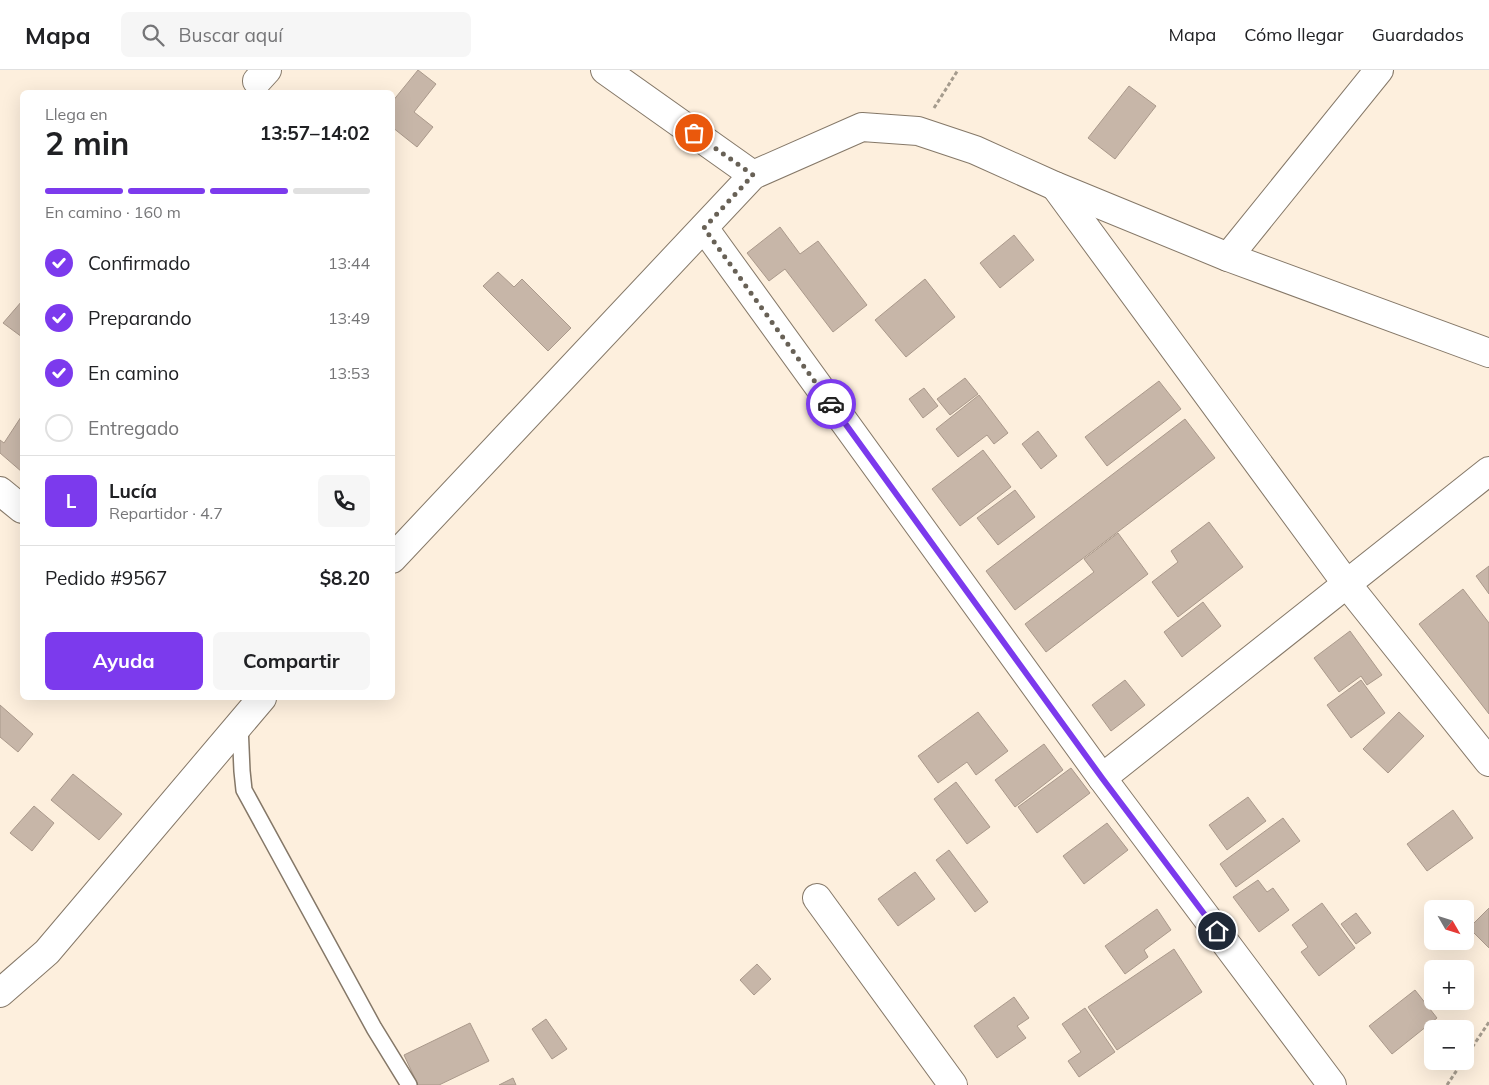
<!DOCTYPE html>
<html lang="es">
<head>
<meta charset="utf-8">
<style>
  :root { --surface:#fff; --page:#f6f6f6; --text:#202124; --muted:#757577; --line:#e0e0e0; --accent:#7c3aed }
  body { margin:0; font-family:Mulish,sans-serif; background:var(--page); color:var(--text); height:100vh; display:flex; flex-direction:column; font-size:19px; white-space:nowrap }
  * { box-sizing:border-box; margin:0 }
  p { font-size:16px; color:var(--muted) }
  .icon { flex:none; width:28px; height:28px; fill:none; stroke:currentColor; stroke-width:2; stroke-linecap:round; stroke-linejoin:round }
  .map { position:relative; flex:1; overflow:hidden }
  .details { position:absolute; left:20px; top:20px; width:375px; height:610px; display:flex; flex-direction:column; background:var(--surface); border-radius:8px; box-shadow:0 5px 20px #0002 }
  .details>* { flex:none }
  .needle { width:32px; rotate:129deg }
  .buttons { position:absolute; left:1424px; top:830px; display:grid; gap:10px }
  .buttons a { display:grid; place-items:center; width:50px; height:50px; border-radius:8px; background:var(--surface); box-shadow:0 5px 20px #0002; font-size:25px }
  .pin { position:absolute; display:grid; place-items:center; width:42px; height:42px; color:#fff; margin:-21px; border:2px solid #fff; border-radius:50%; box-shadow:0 1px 5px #0007 }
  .courier { position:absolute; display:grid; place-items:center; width:50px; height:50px; margin:-25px; border:4px solid #7c3aed; border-radius:50%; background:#fff; color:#222; box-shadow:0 1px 6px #0007 }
  .headline em { font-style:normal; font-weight:700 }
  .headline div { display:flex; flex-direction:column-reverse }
  .headline { display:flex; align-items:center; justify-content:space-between; height:85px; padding:0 25px }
  h1 { font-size:32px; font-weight:700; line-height:38px }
  .bar { display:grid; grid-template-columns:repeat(4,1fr); gap:8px 5px; align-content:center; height:60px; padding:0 25px }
  .bar i { height:6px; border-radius:4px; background:var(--line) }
  .bar .on { background:var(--accent) }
  .bar p { grid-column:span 4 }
  .line { display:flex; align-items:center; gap:12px; padding:0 25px; border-top:1px solid var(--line) }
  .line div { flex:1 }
  .round { display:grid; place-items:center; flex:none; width:52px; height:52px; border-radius:8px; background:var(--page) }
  ol { padding:0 25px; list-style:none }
  li { display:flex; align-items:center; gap:15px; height:55px }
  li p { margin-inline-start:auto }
  li .icon { padding:5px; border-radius:50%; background:var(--accent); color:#fff; stroke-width:4 }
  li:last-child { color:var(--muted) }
  li i { width:28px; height:28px; border:2px solid var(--line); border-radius:50% }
  .cta { display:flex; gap:10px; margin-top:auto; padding:10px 25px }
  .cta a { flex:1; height:58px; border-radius:8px; background:var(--accent); color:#fff; font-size:20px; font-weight:700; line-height:58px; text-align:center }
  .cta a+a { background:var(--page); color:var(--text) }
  header { display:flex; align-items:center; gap:30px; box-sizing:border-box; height:70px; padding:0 25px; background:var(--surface); border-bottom:1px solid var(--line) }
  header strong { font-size:24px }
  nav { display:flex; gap:28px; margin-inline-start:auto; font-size:18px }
  .search { width:350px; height:45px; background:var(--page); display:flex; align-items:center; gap:12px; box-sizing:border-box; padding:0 18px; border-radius:8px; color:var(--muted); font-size:19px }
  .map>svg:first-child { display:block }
</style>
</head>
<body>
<header>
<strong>Mapa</strong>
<div class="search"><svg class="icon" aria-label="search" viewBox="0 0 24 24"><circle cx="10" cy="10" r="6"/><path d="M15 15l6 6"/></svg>Buscar aquí</div>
<nav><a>Mapa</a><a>Cómo llegar</a><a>Guardados</a></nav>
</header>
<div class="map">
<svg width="1489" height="1015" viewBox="0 0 1489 1015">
  <rect width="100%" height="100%" fill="#fdefdd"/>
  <g fill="#c7b6a8" stroke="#aa998b">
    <polygon points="418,0 436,14 414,42 433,57 417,77 392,57 392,32"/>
    <polygon points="1129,16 1156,36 1115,89 1088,68"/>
    <polygon points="780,157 800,184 818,171 867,235 833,262 785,199 769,211 747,183"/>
    <polygon points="1014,165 1034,190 1000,218 980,193"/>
    <polygon points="498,202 514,217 522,209 571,258 548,281 483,216"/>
    <polygon points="925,209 955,247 906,287 875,250"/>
    <polygon points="22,231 22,267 3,253"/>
    <polygon points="965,308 978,324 950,345 937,329"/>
    <polygon points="1159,311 1181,339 1107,396 1085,367"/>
    <polygon points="924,318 938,336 923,348 909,329"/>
    <polygon points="979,325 1008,363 994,374 987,365 958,387 936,359"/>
    <polygon points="21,347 22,348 22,402 0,383 0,370 4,373"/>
    <polygon points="1185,349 1215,388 1015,540 986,501"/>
    <polygon points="1038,361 1057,386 1041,399 1022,374"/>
    <polygon points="983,380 1011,417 960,456 932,419"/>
    <polygon points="1015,420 1035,447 998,475 977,448"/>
    <polygon points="1209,452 1243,497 1178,547 1152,512 1178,492 1171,481"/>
    <polygon points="1118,463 1148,504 1046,582 1025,554 1094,502 1084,489"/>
    <polygon points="1489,496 1489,524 1476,506"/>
    <polygon points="1463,519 1489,553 1489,644 1419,554"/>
    <polygon points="1203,532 1221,556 1182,587 1164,562"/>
    <polygon points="1350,561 1382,605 1367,615 1361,606 1339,622 1314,588"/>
    <polygon points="1125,610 1145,635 1111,661 1092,635"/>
    <polygon points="1361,610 1385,643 1351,668 1327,635"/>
    <polygon points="0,635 33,664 18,682 0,667"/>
    <polygon points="978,642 1008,681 976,705 967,692 938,713 918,686"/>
    <polygon points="1399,642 1424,666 1388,703 1363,679"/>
    <polygon points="1044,674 1063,700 1015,737 995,710"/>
    <polygon points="1071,698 1090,723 1037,763 1018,737"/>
    <polygon points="73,704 122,744 99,770 51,730"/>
    <polygon points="956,712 990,757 967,774 934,729"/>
    <polygon points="1248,727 1266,751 1227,780 1209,755"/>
    <polygon points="34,736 54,753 32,781 10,763"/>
    <polygon points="1453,740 1473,768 1427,801 1407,774"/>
    <polygon points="1283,748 1300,771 1236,817 1220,794"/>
    <polygon points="1107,753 1128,780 1084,814 1063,786"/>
    <polygon points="949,780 988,832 975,842 936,790"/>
    <polygon points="915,802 935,829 898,856 878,829"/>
    <polygon points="1258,810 1267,822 1273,818 1289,840 1259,862 1233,827"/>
    <polygon points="1322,833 1355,878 1319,906 1301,882 1308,877 1292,855"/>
    <polygon points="1489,838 1489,878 1469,858"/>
    <polygon points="1157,839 1171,860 1144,880 1148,887 1125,904 1105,876"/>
    <polygon points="1356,843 1371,863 1356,874 1341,854"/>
    <polygon points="1174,879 1202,922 1117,980 1088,937"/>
    <polygon points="757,894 771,909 754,925 740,910"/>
    <polygon points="1415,920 1437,948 1392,984 1369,956"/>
    <polygon points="1014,927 1029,948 1017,956 1026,968 997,988 974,956"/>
    <polygon points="1085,938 1115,982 1079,1007 1068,991 1081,982 1062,954"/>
    <polygon points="546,949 567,979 552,989 532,959"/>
    <polygon points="470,953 489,991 439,1015 418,1015 404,985"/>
    <polygon points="513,1008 516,1015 499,1015"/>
  </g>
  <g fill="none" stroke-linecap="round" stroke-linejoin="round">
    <defs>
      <polyline id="service" points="240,655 242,701 244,720 374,958 409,1015"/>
      <g id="minor">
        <polyline points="605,0 753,105"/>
        <polyline points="257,11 267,0"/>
        <polyline points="1055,116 1346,513 1489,692"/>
        <polyline points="704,158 1102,708 1332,1015"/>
        <polyline points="1228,187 1379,0"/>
        <polyline points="0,421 22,439"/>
        <polyline points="392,489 753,105 862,57 918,61 975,80 1055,116 1228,187 1489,283"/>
        <polyline points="1102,708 1489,401"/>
        <polyline points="817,828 953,1015"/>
        <polyline points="0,923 47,882 262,628"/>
      </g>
    </defs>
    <use href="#service" stroke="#857868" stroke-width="18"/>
    <use href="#minor" stroke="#857868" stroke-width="30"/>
    <g stroke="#a59b8d" stroke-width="3" stroke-dasharray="4 2.5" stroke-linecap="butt">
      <polyline points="934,38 958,0"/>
      <polyline points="1465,988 1489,952"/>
      <polyline points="1447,1015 1463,991"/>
    </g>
    <use href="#service" stroke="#fff" stroke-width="15"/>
    <use href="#minor" stroke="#fff" stroke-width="28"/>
  </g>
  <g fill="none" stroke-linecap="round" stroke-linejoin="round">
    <polyline stroke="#686156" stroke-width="5" stroke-dasharray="0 9" points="694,63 753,105 704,158 831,334"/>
    <polyline stroke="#7c3aed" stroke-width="6" points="831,334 1102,708 1217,861"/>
  </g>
</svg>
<div class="buttons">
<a><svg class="needle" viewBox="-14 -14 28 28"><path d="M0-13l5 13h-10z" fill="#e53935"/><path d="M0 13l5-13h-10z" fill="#757577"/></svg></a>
<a>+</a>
<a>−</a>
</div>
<div class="pin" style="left:694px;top:63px;background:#ea580c"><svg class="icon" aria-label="bag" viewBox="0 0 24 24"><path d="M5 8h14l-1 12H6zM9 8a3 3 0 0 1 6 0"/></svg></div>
<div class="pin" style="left:1217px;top:861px;background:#1f2937"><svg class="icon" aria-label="home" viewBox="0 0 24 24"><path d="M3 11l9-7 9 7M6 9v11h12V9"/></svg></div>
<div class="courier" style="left:831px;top:334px"><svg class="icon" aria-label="car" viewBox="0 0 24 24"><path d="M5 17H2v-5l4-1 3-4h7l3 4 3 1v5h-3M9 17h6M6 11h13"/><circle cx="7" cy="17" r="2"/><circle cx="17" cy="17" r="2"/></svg></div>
<section class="details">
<div class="headline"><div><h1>2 min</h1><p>Llega en</p></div><em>13:57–14:02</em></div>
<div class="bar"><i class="on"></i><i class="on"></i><i class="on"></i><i></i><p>En camino · 160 m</p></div>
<ol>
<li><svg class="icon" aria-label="check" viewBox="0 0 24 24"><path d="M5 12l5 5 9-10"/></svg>Confirmado<p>13:44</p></li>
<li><svg class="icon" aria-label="check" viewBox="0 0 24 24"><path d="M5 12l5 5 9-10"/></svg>Preparando<p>13:49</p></li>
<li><svg class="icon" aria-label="check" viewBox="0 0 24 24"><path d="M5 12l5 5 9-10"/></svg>En camino<p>13:53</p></li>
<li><i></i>Entregado</li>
</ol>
<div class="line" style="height:90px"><b class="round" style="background:var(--accent);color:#fff">L</b><div><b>Lucía</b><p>Repartidor · 4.7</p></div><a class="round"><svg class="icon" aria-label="phone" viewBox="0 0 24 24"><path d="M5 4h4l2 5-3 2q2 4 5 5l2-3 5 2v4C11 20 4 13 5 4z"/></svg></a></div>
<div class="line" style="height:65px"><div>Pedido #9567</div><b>$8.20</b></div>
<div class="cta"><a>Ayuda</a><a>Compartir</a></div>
</section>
</div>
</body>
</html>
